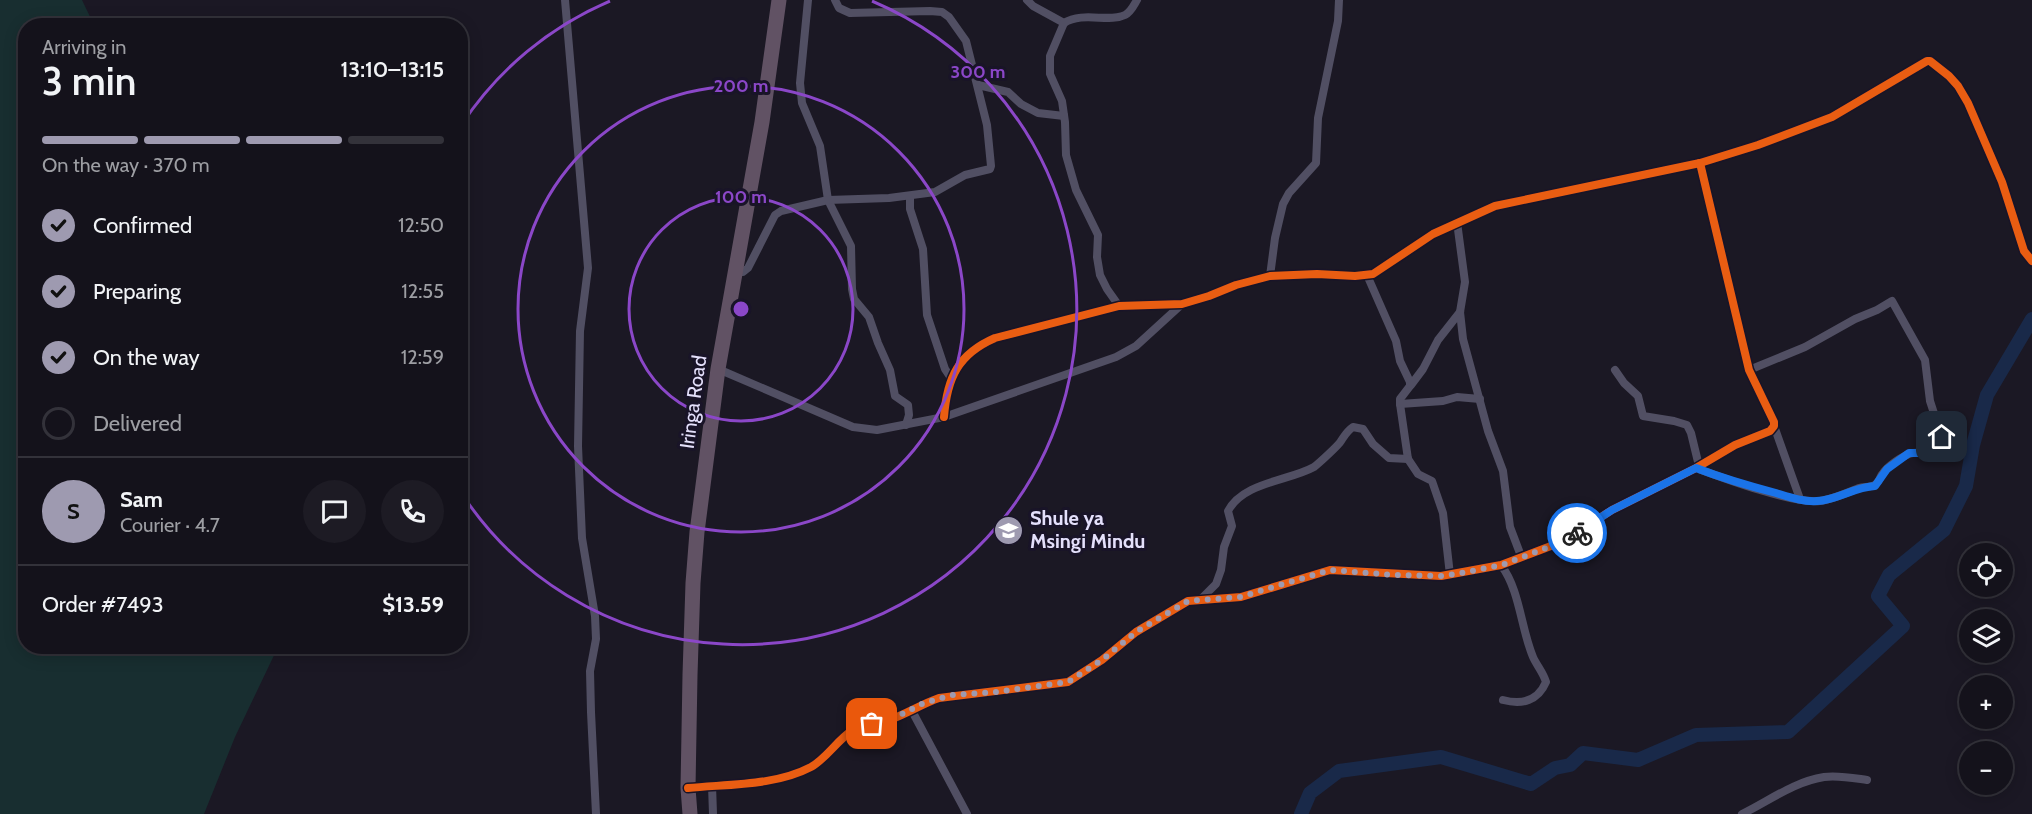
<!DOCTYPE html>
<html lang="en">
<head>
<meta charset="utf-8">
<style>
  :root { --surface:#14121b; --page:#1d1b24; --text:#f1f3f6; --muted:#9d9ea3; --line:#33323a; --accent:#9e9ab0 }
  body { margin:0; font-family:Cabin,sans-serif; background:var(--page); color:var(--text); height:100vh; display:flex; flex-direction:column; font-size:22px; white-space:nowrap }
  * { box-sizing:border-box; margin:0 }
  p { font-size:20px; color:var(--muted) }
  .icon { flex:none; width:33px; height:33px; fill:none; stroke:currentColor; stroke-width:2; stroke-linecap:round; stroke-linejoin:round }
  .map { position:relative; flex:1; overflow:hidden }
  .drawer { position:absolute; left:18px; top:18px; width:450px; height:636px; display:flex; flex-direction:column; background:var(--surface); border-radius:24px; box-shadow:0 3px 15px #0003,0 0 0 2px var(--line) }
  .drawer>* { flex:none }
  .buttons { position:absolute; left:1959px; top:543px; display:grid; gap:12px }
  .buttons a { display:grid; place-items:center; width:54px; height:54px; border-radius:50%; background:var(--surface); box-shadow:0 3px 15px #0003,0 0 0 2px var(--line); font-size:30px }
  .pin { position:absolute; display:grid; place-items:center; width:51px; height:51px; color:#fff; margin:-26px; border-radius:12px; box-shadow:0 3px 9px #0006 }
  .courier { position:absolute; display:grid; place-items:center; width:60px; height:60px; margin:-30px; border:4px solid #1a73e8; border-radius:50%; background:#fff; color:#222; box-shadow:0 2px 8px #0007 }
  .summary em { font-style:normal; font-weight:600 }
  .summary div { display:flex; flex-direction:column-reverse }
  .summary { display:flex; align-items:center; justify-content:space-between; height:102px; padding:0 24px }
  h1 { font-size:39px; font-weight:600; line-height:45px }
  .bar { display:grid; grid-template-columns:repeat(4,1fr); gap:9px 6px; align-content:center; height:72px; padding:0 24px }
  .bar i { height:8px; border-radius:4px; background:var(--line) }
  .bar .current { background:var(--accent) }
  .bar p { grid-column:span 4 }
  .line { display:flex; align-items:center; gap:15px; padding:0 24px; border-top:2px solid var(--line) }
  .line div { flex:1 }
  .round { display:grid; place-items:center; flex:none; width:63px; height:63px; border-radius:32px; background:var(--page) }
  ol { padding:0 24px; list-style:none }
  li { display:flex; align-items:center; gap:18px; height:66px }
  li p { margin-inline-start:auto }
  li .icon { padding:6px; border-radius:50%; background:var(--accent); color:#111; stroke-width:4 }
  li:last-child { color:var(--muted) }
  li i { width:33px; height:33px; border:3px solid var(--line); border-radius:50% }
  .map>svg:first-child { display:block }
</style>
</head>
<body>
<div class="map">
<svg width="2032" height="814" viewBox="0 0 2032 814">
  <rect width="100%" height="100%" fill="#1b1824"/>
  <polygon fill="#182e30" points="0,0 82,0 94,25 26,26 26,646 278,647 235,737 204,814 0,814"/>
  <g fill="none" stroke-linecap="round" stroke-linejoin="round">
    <polyline stroke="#192949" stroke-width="14" points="1301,814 1310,793 1339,771 1441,757 1531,784 1555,768 1570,765 1583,753 1638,760 1696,735 1788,732 1903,626 1878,596 1889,575 1944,530 1966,486 1973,445 1987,395 2032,319"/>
    <g stroke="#514f63" stroke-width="8">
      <polyline points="565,0 588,268 580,331 578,446 582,538 595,616 596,639 590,671 591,712 596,814"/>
      <polyline points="808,0 800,83 802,103 820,146 828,200 851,246 852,289 854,299 869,317 878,343 890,370 895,396 908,405 909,415 906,425"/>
      <polyline points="1027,0 1033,6 1064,23"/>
      <polyline points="978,85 1008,92 1021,104 1038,113 1064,116"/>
      <polyline points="910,196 910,209 923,249 927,315 945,369 951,378"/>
      <polyline points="1457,222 1465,282 1460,312 1463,339 1488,431 1503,471 1510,527 1521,556"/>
      <polyline points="737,272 743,272 748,268 775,215 781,211 828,200 889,198 935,192 965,175 990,169 991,166 987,125 966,41 949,17 942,12 930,11 850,13 839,8 835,0"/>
      <polyline points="1367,275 1396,341 1400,361 1410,382 1410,386 1400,399 1400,404 1408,459 1418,474 1432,481 1443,513 1450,575"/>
      <polyline points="1270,276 1275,238 1283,204 1289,193 1316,163 1318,118 1338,21 1339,0"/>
      <path d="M1119,306L1107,289L1100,275L1097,257L1098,235L1076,190L1066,155L1065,122L1062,101L1050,74V56L1064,23C1083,11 1109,23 1125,15C1131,12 1134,5 1137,0"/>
      <polyline points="718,369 853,427 877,430 944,417 1116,357 1136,346 1182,304"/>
      <polyline points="1615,370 1624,383 1638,396 1643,416 1674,421 1687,425 1691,433 1699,466"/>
      <polyline points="1411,385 1423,369 1438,340 1460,312"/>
      <polyline points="1400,404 1443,401 1457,397 1480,399"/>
      <path d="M944,417C947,378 958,354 995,338L1119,306L1182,304L1209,296L1236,285L1270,276L1317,274L1355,276L1373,274L1433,234L1495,206L1700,163L1758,145L1832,117L1927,61H1930L1949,76L1958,86L1968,103L2002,182L2024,251L2032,261"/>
      <polyline points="1774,426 1800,499"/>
      <path d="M1696,468C1723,478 1792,504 1820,501C1834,499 1846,493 1859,488C1864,486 1872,488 1876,484C1880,481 1880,476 1883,473C1888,466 1901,457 1909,454C1914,452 1921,453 1927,453L1942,438L1930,401L1925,360L1892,301L1877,310L1855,319L1805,347L1749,370"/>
      <path d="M1501,565C1520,590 1521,629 1533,657C1537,666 1543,672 1546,682C1538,701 1522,705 1503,700"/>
      <path d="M1201,599L1216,584L1221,570L1224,547L1232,526L1228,511C1243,482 1289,481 1314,467C1318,464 1339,445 1341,441C1345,435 1347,431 1353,427L1363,429L1373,444L1389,458L1408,459"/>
      <polyline points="911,709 967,814"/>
      <polyline points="712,785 713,814"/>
      <path d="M688,788C728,784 775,786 811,767C827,758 837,740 853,730C865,723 879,724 892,719C908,713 922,704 939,698L1068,682L1102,660L1136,632L1188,601L1241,597L1330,570L1441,576L1501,565L1564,541L1612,510L1696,468L1735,445L1770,431L1774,426V422L1749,370L1700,163"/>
      <path d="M1742,814C1769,801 1793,782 1824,777C1838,775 1853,778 1867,780"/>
    </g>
    <polyline stroke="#615264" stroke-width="15" points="690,814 688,788 690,675 693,583 697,532 718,369 762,122 779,0"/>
    <defs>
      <g id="cycleway">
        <path d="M944,417C947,378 958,354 995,338L1119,306L1182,304L1209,296L1236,285L1270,276L1317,274L1355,276L1373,274L1433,234L1495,206L1700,163L1758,145L1832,117L1927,61H1930L1949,76L1958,86L1968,103L2002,182L2024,251L2032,261"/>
        <path d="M688,788C728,784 775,786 811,767C827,758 837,740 853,730C865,723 879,724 892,719C908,713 922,704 939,698L1068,682L1102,660L1136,632L1188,601L1241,597L1330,570L1441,576L1501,565L1564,541L1612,510L1696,468L1735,445L1770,431L1774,426V422L1749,370L1700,163"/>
      </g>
    </defs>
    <use href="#cycleway" stroke="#191428" stroke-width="11"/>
    <use href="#cycleway" stroke="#e95d12" stroke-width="8"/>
  </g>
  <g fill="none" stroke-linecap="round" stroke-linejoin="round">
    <polyline stroke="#9e9ab0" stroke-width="6" stroke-dasharray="0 10.8" points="872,724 890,720 924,703 952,695 996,692 1068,682 1102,660 1136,632 1188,601 1240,597 1330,570 1395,575 1441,576 1456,574 1502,565 1564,541 1577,533"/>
    <path stroke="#1a73e8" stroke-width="8" d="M1577,533L1612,510L1696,468C1722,478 1749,486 1776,493C1789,497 1803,502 1817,501C1837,500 1854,487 1875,486L1887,469L1909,453H1927L1938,444L1942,437"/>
  </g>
  <g fill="none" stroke="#8b47c8" stroke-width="3">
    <circle cx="741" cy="309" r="112"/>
    <circle cx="741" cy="309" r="223"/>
    <path d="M462 124A335 335 0 0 1 610 1M872 1A335 335 0 1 1 462 494"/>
  </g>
  <defs>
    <symbol id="school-disc" viewBox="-11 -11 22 22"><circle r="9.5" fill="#9e9ab0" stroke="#191428"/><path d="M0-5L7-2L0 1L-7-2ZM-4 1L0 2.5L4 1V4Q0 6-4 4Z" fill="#fff"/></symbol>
  </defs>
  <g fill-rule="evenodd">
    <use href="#school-disc" x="992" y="514" width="33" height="33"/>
  </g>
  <g text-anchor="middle" stroke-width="6" stroke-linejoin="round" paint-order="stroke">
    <g font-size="20" fill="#e4e0fb" stroke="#191428">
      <text transform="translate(693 402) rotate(-82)" y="7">Iringa Road</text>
    </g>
    <g font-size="20" font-weight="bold" fill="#e4e0fb" stroke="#191428" text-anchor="start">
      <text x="1030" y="525">Shule ya<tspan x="1030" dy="23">Msingi Mindu</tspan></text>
    </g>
  </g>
  <circle cx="741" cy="309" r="9" fill="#8b47c8" stroke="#191428" stroke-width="3"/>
  <g font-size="18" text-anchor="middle" font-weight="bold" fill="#8b47c8" stroke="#191428" stroke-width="6" stroke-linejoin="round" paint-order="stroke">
    <text x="978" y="78">300 m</text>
    <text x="741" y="92">200 m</text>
    <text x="741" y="203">100 m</text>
  </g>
</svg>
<div class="buttons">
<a><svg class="icon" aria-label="locate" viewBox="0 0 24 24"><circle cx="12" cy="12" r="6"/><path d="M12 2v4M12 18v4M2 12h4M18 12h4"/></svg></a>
<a><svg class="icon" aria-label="layers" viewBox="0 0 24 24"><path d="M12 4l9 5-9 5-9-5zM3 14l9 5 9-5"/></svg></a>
<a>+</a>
<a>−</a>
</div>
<div class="pin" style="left:872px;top:724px;background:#ea580c"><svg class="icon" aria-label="bag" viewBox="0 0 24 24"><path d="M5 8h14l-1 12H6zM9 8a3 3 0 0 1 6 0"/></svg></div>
<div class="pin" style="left:1942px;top:437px;background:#1f2937"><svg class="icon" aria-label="home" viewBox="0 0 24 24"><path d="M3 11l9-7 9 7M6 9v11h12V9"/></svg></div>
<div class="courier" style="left:1577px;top:533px"><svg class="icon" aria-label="bike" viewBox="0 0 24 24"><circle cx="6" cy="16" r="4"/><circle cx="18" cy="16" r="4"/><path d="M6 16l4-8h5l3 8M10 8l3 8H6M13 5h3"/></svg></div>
<section class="drawer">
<div class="summary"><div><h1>3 min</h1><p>Arriving in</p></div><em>13:10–13:15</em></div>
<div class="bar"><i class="current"></i><i class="current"></i><i class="current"></i><i></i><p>On the way · 370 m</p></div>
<ol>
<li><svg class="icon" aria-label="check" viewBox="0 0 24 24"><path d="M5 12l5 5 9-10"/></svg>Confirmed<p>12:50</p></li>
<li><svg class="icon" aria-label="check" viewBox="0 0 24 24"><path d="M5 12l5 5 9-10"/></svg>Preparing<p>12:55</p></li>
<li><svg class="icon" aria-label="check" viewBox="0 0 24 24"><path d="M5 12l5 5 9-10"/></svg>On the way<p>12:59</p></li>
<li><i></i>Delivered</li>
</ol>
<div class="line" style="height:108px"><b class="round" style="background:var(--accent);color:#111">S</b><div><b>Sam</b><p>Courier · 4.7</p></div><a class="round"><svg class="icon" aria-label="chat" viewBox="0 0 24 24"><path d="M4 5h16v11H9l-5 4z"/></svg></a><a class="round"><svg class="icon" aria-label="phone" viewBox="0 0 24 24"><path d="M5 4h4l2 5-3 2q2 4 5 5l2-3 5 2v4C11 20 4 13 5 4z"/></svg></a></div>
<div class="line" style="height:78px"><div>Order #7493</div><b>$13.59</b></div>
</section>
</div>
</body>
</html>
